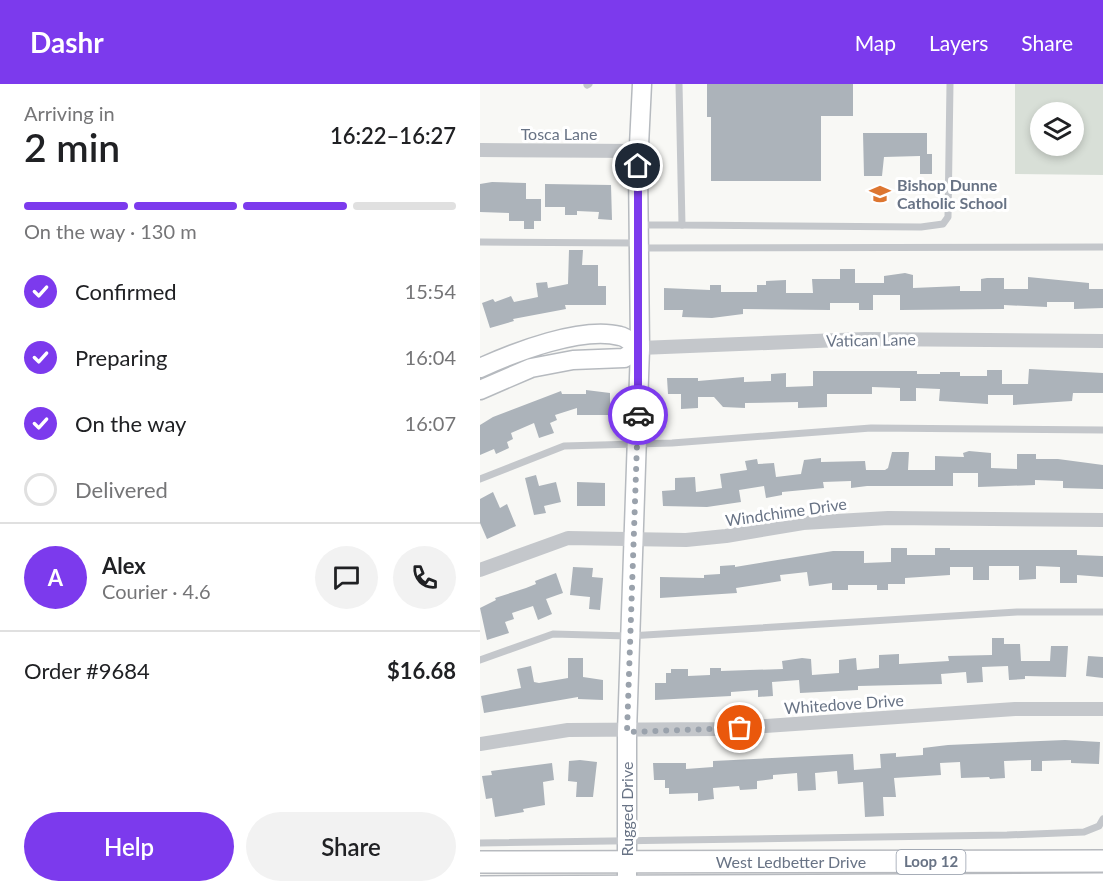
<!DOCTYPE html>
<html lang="en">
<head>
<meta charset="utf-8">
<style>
  :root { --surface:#fff; --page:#f2f2f2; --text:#202124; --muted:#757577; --line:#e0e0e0; --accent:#7c3aed }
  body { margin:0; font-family:Lato,sans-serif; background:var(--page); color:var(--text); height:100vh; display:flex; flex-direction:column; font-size:22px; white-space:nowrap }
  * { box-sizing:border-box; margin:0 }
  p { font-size:20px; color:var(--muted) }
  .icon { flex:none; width:33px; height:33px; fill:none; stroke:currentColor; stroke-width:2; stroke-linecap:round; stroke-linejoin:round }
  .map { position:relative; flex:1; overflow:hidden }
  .sheet { display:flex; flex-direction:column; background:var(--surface); width:480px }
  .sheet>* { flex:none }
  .controls { position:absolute; left:550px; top:18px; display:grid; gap:12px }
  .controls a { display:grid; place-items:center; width:54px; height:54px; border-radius:50%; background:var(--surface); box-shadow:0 3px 9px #0003; font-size:30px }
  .pin { position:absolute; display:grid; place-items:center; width:51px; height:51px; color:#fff; margin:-26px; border:3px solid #fff; border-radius:50%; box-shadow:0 2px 6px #0007 }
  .courier { position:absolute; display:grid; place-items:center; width:60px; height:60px; margin:-30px; border:4px solid #7c3aed; border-radius:50%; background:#fff; color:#222; box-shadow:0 2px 8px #0007 }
  .overview em { font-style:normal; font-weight:600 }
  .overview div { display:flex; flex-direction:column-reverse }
  .overview { display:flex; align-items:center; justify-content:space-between; height:102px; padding:0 24px }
  h1 { font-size:39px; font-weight:600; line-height:45px }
  .bar { display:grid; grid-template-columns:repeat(4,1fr); gap:9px 6px; align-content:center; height:72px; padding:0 24px }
  .bar i { height:8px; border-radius:4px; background:var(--line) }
  .bar .active { background:var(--accent) }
  .bar p { grid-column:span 4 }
  .line { display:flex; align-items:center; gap:15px; padding:0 24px; border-top:2px solid var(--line) }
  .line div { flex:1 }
  .round { display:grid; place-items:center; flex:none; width:63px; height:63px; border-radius:32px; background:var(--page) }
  ol { padding:0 24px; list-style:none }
  li { display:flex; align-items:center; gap:18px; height:66px }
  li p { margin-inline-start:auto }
  li .icon { padding:6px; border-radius:50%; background:var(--accent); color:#fff; stroke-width:4 }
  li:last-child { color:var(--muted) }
  li i { width:33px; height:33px; border:3px solid var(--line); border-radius:50% }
  .primary-button { display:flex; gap:12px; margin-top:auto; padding:12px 24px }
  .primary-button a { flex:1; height:69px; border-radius:36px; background:var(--accent); color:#fff; font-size:24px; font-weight:600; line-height:69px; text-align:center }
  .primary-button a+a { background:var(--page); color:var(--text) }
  header { display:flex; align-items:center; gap:36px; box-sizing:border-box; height:84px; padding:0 30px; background:var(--accent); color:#fff }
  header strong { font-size:28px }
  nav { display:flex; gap:33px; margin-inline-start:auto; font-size:21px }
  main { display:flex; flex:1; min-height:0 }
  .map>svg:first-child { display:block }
</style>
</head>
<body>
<header>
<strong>Dashr</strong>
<nav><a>Map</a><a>Layers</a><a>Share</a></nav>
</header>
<main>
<section class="sheet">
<div class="overview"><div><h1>2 min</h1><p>Arriving in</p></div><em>16:22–16:27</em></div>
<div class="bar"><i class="active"></i><i class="active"></i><i class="active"></i><i></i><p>On the way · 130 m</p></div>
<ol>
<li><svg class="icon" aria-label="check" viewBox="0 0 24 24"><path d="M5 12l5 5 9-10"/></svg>Confirmed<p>15:54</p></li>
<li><svg class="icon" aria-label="check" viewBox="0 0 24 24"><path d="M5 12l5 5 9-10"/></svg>Preparing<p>16:04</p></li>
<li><svg class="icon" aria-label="check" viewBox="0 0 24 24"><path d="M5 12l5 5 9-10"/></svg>On the way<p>16:07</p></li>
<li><i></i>Delivered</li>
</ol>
<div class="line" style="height:108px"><b class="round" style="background:var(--accent);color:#fff">A</b><div><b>Alex</b><p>Courier · 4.6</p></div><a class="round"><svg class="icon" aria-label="chat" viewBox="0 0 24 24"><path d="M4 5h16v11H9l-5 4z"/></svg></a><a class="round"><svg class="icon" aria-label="phone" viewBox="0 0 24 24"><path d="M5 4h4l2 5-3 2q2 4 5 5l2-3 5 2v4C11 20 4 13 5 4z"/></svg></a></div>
<div class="line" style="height:78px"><div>Order #9684</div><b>$16.68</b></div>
<div class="primary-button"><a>Help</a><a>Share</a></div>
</section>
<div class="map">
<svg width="623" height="809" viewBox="0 0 623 809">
  <rect width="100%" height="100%" fill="#f8f8f5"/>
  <path fill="#d8dfd7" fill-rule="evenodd" d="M535,0H623V91L535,90ZM561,28H594V62H561Z"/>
  <g fill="#acb3ba">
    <polygon points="227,0 373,0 373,32 341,32 341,97 231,97 231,33 227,33"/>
    <polygon points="383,49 447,49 447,70 452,70 452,90 440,90 440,72 404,73 402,92 384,92"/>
    <polygon points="12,98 46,99 46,115 61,115 61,137 54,137 54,145 44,145 44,137 29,137 29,129 0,128 0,100"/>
    <polygon points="65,100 131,101 132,136 118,135 119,128 97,127 97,131 85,131 85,123 65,123"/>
    <polygon points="89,166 103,166 102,181 118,181 118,202 126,202 126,221 85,221 86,225 33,235 34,237 10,244 2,219 13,215 15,218 31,212 34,218 58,213 56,199 67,198 68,204 88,200"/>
    <polygon points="360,185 375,185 375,199 404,199 404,192 425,189 433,191 433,204 480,202 480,207 501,207 501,195 507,194 524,194 524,205 548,205 548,193 609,199 609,205 623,205 623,224 594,225 594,218 567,218 567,223 524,221 524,225 420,226 420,211 393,211 393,226 379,226 379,219 350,219 350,226 263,225 263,230 232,234 202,233 203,226 184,226 184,204 230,206 230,201 241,201 241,208 277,208 277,201 286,201 286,197 306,196 306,209 333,209 332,195 360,195"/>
    <polygon points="549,285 623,289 623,309 593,309 592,317 533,321 533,311 508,311 508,320 459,317 460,305 436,304 436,317 420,317 420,304 392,303 392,310 347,310 347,323 318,324 318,318 265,319 265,324 243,323 234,313 218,313 218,324 201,325 201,310 188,310 187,294 218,294 218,297 264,293 264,298 291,297 291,290 306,289 306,303 333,302 333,287 437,287 437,290 460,290 460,288 480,288 480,292 507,292 507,286 522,286 522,300 548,300"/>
    <polygon points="106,306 130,309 130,331 97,331 97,324 75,331 77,336 70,339 74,349 59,354 54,339 31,349 33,355 27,358 29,364 16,370 14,365 0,371 0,341 13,333 81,307 82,310 106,310"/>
    <polygon points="489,367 511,369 511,384 537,385 537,370 556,370 556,375 578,375 623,381 623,405 583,404 583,397 555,396 555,401 498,403 498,389 473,389 473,402 387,402 371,404 371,397 343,398 344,404 302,408 302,411 286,414 284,402 259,406 261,418 227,423 183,422 182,407 195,406 195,394 215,393 216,408 242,404 240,390 267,386 265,377 277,375 278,380 294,379 296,393 321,390 324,376 341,374 341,378 385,377 386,386 405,386 408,384 412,368 429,368 428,386 455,386 455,372 484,373 483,369"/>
    <polygon points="56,391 59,402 76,398 81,418 64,422 66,429 54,431 45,394"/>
    <polygon points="97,398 125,399 125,422 97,422"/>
    <polygon points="13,408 20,424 27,420 36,442 7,455 0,439 0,415"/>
    <polygon points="411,464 427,464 427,471 455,471 455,464 470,464 470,466 597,466 597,471 623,472 623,493 597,491 597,499 580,499 580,483 556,482 556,495 539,496 539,482 509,482 509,496 493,496 493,483 470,483 470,491 425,494 425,500 408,500 408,506 397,506 397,501 368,501 368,506 352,506 352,499 329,502 327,488 300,491 301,497 256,504 257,509 180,514 180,493 224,494 224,491 240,490 240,482 255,481 255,483 353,467 384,467 384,479 411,478"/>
    <polygon points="93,483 113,484 112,493 123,494 120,526 109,525 110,513 90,511"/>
    <polygon points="76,489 83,509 66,515 72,530 58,536 53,522 32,529 34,535 25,538 29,549 7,556 0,524 16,516 15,514 46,504 56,500 55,497"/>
    <polygon points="512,554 524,554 524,560 540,560 541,577 570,577 571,562 588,562 586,593 545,592 545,595 529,596 528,582 502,583 503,598 487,599 486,588 461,590 462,600 378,602 378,606 320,609 319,596 292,598 293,612 278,613 278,606 251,608 251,612 175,616 175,599 186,599 186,589 191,589 191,585 208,585 208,592 230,591 230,584 241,584 241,587 303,585 302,577 322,574 331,575 332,591 359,589 359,576 376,574 377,586 399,584 399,571 419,570 419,580 469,577 468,572 512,571"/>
    <polygon points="608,572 623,573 623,594 606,592"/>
    <polygon points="88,574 103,574 103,593 123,596 123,616 98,615 98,613 4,629 1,612 41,604 37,585 51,582 54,598 59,599 88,594"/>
    <polygon points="585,656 620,658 619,680 591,679 591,676 562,677 562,687 551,687 551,676 524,677 525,694 510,695 509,693 481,694 480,678 460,679 461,691 414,694 416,713 403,713 404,732 385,733 383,698 358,700 357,687 335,689 336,706 318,707 317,689 293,691 293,695 277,697 277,705 260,706 259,702 233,704 234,715 218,717 218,709 189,710 189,704 185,704 185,696 174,696 173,679 206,679 206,685 233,683 233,677 373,670 374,686 401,684 400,670 416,669 416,673 443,671 443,664 468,661"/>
    <polygon points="100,676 117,678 113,713 96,713 97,698 88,697 89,677"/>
    <polygon points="72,679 74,696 63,698 65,721 43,725 44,728 15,733 12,714 6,715 2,692 12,691 11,687"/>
  </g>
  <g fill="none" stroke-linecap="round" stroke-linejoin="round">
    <defs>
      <g id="secondary">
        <path d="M0,284C35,268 102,242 140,252C146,253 154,260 160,264L144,274L93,276L51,284L0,306"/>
        <polyline points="147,809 147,648 160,264 158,82 162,0"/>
      </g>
      <g id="primary">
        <polyline points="0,778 623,777"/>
        <polyline points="0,803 623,800"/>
      </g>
    </defs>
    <use href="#secondary" stroke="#b6babf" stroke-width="21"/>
    <use href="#primary" stroke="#b7babf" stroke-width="24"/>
    <g stroke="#c4c7cb" stroke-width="7">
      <polyline points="199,0 202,141 441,143 463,140 468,133 470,0"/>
      <polyline points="107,1 109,0"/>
      <polyline points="161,141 202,141"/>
      <polyline points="0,158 156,159"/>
      <polyline points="161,164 623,163"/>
      <polyline points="0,395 84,362 192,359 391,344 623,346"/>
      <polyline points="0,576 73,550 149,552 537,528 623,528"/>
      <polyline points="0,759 527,751 604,748 619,742 623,735"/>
    </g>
    <g stroke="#c4c7cb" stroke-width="14">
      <polyline points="0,66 158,67"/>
      <polyline points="160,264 385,255 623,257"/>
      <polyline points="0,486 88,454 206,456 246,452 323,439 408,434 623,436"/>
      <polyline points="0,660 88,646 242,645 535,625 623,625"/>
    </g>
    <use href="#secondary" stroke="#fff" stroke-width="18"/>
    <use href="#primary" stroke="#fff" stroke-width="21"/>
  </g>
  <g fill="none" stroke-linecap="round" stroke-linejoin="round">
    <polyline stroke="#9aa2ac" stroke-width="6" stroke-dasharray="0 10.8" points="158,331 147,648 260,644"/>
    <polyline stroke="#7c3aed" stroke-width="8" points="158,331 158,82"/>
  </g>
  <defs>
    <symbol id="school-bare" viewBox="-9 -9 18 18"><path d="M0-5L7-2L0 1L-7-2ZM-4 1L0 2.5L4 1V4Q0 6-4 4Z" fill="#dd7630" stroke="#fff" stroke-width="2.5" paint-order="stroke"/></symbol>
  </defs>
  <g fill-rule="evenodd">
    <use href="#school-bare" x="385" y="95" width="30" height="30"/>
  </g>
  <g text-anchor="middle" stroke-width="6" stroke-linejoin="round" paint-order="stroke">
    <rect fill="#fff" stroke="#959daa" stroke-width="1.5" x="416.5" y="766" width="69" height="24" rx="4.5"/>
    <g font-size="15" font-weight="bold" fill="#687385">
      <text x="451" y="783">Loop 12</text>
    </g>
    <g font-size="16" fill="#687385" stroke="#fff">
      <text x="79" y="56">Tosca Lane</text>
      <text transform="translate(391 256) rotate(-1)" y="6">Vatican Lane</text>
      <text transform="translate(306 428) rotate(-8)" y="6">Windchime Drive</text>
      <text transform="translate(364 620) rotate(-4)" y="6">Whitedove Drive</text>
      <text transform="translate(147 725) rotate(-90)" y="6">Rugged Drive</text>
      <text x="311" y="784">West Ledbetter Drive</text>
    </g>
    <g font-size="16" font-weight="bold" fill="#687385" stroke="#fff" text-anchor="start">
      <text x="417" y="107">Bishop Dunne<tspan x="417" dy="18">Catholic School</tspan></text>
    </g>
  </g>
</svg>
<div class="controls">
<a><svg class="icon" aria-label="layers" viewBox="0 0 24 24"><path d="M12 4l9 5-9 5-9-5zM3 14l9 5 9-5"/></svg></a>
</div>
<div class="pin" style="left:260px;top:644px;background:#ea580c"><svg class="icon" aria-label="bag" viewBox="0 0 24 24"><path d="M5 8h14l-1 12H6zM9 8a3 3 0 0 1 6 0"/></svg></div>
<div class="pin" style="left:158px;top:82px;background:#1f2937"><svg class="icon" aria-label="home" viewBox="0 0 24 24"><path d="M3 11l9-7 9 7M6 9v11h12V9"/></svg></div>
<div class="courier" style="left:158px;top:331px"><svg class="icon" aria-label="car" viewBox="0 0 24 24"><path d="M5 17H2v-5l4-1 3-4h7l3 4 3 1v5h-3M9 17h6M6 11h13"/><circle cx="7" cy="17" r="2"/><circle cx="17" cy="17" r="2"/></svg></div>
</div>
</main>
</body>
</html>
